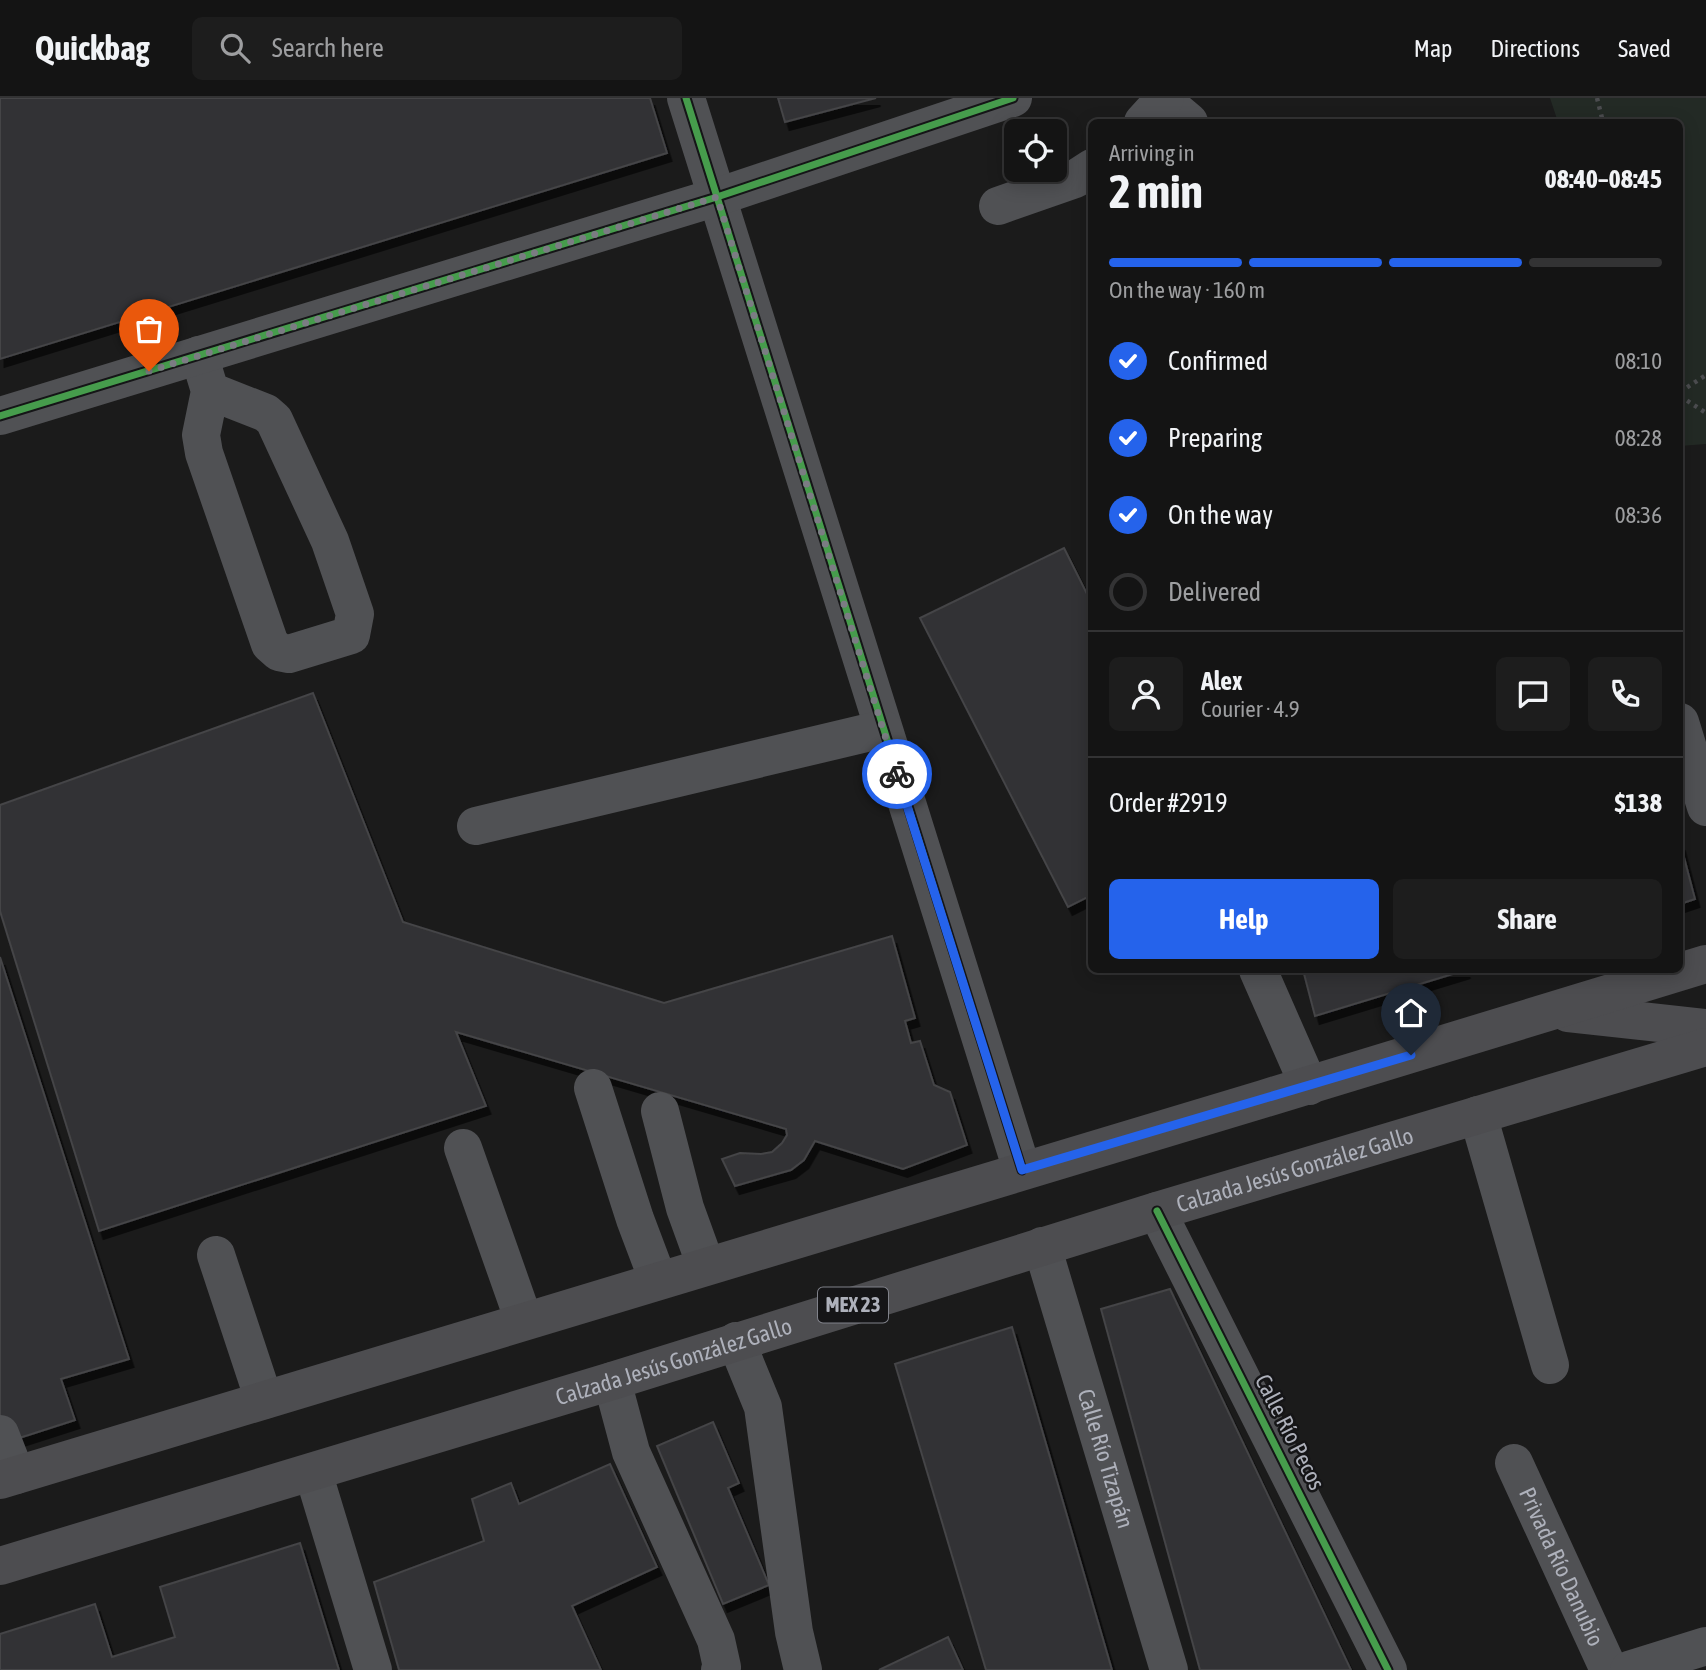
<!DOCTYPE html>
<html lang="en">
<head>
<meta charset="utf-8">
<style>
  :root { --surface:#141414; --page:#1d1d1d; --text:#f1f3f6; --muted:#9d9ea0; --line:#333334; --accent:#2563eb }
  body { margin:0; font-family:"Asap Condensed",sans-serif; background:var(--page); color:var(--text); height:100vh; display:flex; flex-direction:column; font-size:26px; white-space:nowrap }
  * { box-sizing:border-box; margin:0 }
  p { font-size:23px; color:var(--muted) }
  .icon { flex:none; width:38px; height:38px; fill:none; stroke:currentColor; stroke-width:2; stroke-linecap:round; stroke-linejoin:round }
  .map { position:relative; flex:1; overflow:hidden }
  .sheet { position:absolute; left:1088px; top:21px; width:595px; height:854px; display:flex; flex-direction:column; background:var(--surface); border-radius:10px; box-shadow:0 4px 18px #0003,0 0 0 2px var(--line) }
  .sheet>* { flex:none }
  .controls { position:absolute; left:1004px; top:21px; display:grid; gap:14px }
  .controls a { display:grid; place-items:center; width:63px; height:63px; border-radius:10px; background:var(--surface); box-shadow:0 4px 18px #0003,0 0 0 2px var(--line); font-size:35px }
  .pin { position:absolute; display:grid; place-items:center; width:60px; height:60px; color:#fff; margin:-72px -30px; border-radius:50% 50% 50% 0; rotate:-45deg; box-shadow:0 0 7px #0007 }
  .pin .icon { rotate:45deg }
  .courier { position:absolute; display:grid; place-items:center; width:70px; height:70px; margin:-35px; border:5px solid #2563eb; border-radius:50%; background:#fff; color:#222; box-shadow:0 2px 9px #0007 }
  .overview em { font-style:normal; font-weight:700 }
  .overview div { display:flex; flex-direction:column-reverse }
  .overview { display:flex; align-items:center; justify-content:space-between; height:119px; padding:0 21px }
  h1 { font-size:46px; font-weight:700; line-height:52px }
  .bar { display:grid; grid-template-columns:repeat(4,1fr); gap:10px 7px; align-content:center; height:84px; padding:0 21px }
  .bar i { height:9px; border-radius:5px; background:var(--line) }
  .bar .selected { background:var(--accent) }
  .bar p { grid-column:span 4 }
  .line { display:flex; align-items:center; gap:18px; padding:0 21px; border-top:2px solid var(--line) }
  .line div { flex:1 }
  .round { display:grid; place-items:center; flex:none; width:74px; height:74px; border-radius:10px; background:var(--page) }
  ol { padding:0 21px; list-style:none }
  li { display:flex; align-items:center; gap:21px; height:77px }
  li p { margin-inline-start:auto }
  li .icon { padding:7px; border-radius:50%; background:var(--accent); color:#fff; stroke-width:4 }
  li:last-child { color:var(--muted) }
  li i { width:38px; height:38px; border:4px solid var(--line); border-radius:50% }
  .primary-button { display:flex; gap:14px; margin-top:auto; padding:14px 21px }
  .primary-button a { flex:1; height:80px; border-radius:10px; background:var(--accent); color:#fff; font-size:28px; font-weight:700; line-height:80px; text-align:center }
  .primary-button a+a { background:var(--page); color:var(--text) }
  header { display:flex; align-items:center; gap:42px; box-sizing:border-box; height:98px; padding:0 35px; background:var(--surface); border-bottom:2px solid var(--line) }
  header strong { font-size:33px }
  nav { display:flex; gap:38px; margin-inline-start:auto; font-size:24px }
  .search { width:490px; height:63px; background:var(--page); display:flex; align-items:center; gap:18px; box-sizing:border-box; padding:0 24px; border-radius:10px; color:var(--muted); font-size:26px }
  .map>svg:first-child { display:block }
</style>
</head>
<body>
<header>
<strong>Quickbag</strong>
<div class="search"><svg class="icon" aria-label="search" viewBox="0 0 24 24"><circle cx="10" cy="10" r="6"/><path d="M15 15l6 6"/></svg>Search here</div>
<nav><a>Map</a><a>Directions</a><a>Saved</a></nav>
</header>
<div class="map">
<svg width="1706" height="1572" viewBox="0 0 1706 1572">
  <defs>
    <filter id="shadow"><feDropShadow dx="4.5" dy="8" stdDeviation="0" flood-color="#0009"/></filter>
  </defs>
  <rect width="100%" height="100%" fill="#1b1b1b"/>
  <polygon fill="#232a25" points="1550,0 1706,0 1706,346 1680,348 1680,24 1558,24"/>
  <g fill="#333334" stroke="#444447" stroke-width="2" filter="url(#shadow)">
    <polygon points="0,0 650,0 667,55 0,261"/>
    <polygon points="778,0 876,0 785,24"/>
    <polygon points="1064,450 1092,506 1092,797 1068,809 920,520"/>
    <polygon points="313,595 403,824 664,905 892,838 915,920 905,923 911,945 920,943 934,987 950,994 967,1047 903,1071 815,1043 804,1062 791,1072 735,1088 722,1061 740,1055 761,1056 772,1054 782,1045 787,1037 786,1031 456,934 486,1008 99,1133 0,813 0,707"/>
    <polygon points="1680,744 1695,801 1680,806"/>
    <polygon points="0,859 129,1261 61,1281 75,1322 7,1344 0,1324"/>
    <polygon points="1303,872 1466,872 1315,918"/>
    <polygon points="1170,1191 1351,1572 1200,1572 1101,1211"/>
    <polygon points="1012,1229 1112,1572 986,1572 895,1266"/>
    <polygon points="713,1324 739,1385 728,1390 769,1487 723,1506 657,1348"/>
    <polygon points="610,1366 657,1469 572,1508 601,1572 399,1572 374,1484 484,1443 472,1401 511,1385 519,1406"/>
    <polygon points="300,1445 339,1572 0,1572 0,1536 95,1506 112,1559 175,1539 160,1489"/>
    <polygon points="948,1539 963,1572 879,1572"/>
  </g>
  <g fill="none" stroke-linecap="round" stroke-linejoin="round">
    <g stroke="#4b4c4f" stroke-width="4.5" stroke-dasharray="3.5 5" stroke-linecap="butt">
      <polyline points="1597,0 1603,24"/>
      <polyline points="1680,294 1706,277"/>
      <polyline points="1680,298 1706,315"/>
    </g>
    <g stroke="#505154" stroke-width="38">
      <polyline points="686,0 1022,1072"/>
      <polyline points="1164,3 1189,24"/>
      <polyline points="1143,24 1165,0"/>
      <polyline points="998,108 1075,81 1092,70"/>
      <polyline points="199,257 210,293 266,315 274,322 330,443 355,516 351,537 289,556 279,554 270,546 204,355 201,337 210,293"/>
      <polyline points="0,318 717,99 1013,0"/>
      <polyline points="1680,624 1706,709"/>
      <polyline points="476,728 883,631"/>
      <polyline points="1258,872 1309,988"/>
      <polyline points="593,990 635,1121 658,1182"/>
      <polyline points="660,1013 685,1110 706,1168"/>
      <polyline points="1478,1017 1550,1267"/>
      <polyline points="463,1050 524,1223"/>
      <polyline points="1157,1113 1388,1572"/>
      <path id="s1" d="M1042,1148L1169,1572"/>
      <polyline points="216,1157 264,1302"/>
      <polyline points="736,1243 763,1309 794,1534 803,1572"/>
      <polyline points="612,1283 631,1354 716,1542 722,1569 720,1572"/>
      <polyline points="0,1336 16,1377"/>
      <path id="s2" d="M1514,1365L1609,1572"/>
      <polyline points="313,1374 373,1572"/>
      <polyline points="1629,1572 1706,1548"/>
    </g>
    <g stroke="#4d4d50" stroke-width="38">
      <polyline points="1568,915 1706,930"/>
      <path d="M0,1382C569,1210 1138,1040 1706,866"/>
      <path id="s3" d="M0,1468L612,1283L1157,1113L1706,949"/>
    </g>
    <defs>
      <g id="cycleway">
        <polyline points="686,0 1022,1072"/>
        <polyline points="0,318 717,99 1013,0"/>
        <polyline points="1157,1113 1388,1572"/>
      </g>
    </defs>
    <use href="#cycleway" stroke="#151517" stroke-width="11"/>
    <use href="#cycleway" stroke="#469c4c" stroke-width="7"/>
  </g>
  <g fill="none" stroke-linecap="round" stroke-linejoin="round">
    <polyline stroke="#7b7c83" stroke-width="7" stroke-dasharray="0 12.6" points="149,273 717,99 897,676"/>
    <polyline stroke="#2563eb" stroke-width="9" points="897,676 1022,1072 1411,957"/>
  </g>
  <g text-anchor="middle" stroke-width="5" stroke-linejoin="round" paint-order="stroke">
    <rect fill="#151517" stroke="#80828a" stroke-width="2" x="818" y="1189.5" width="70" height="35" rx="5"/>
    <g font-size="21" font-weight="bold" fill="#aeb1bb">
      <text x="853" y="1214">MEX 23</text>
    </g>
    <g font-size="23" fill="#aeb1bb" stroke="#151517">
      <text dy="8" stroke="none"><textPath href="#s3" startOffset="1354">Calzada Jesús González Gallo</textPath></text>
      <text dy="8" stroke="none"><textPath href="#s3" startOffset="704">Calzada Jesús González Gallo</textPath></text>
      <text transform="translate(1290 1334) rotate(63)" y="8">Calle Río Pecos</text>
      <text dy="8" stroke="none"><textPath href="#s1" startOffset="222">Calle Río Tizapán</textPath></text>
      <text dy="8" stroke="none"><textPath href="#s2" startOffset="114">Privada Río Danubio</textPath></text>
    </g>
  </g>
</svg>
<div class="controls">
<a><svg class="icon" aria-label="locate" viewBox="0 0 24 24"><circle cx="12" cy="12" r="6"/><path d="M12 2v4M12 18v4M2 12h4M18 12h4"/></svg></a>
</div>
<div class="pin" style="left:149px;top:273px;background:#ea580c"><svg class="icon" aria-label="bag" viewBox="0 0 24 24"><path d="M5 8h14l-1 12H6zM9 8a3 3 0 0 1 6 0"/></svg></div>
<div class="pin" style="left:1411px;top:957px;background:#1f2937"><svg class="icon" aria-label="home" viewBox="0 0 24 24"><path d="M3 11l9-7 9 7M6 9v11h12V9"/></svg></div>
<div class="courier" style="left:897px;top:676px"><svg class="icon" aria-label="bike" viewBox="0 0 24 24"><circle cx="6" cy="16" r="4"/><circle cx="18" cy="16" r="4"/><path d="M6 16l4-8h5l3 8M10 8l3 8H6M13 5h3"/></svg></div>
<section class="sheet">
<div class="overview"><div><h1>2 min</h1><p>Arriving in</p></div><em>08:40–08:45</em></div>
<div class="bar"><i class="selected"></i><i class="selected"></i><i class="selected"></i><i></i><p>On the way · 160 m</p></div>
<ol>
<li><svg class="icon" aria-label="check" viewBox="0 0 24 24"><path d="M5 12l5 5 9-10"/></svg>Confirmed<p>08:10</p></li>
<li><svg class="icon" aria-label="check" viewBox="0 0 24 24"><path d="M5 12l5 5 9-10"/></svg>Preparing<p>08:28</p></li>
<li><svg class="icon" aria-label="check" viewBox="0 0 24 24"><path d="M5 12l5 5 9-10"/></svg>On the way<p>08:36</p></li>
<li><i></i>Delivered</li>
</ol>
<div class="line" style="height:126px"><a class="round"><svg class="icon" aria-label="person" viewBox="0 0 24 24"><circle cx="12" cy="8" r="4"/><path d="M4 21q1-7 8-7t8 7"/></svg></a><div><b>Alex</b><p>Courier · 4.9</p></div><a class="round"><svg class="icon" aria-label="chat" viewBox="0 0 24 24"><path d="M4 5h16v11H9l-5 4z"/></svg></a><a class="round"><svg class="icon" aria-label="phone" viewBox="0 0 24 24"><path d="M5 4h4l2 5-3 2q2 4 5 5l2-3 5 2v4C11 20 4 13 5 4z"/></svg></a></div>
<div class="line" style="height:91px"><div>Order #2919</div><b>$138</b></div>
<div class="primary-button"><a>Help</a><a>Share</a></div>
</section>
</div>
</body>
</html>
